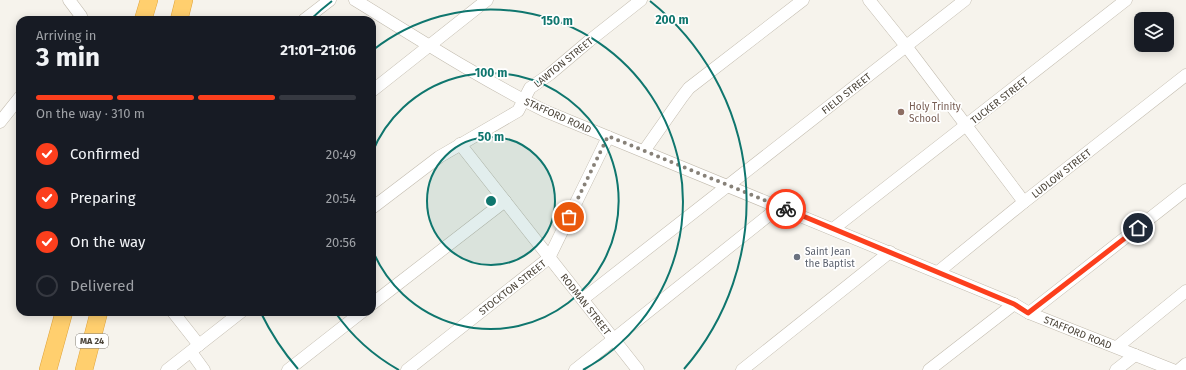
<!DOCTYPE html>
<html lang="en">
<head>
<meta charset="utf-8">
<style>
  :root { --surface:#171b24; --page:#20242c; --text:#f1f3f6; --muted:#9ea1a6; --line:#363941; --accent:#fc3f1d }
  body { margin:0; font-family:"Fira Sans",sans-serif; background:var(--page); color:var(--text); height:100vh; display:flex; flex-direction:column; font-size:15px; white-space:nowrap }
  * { box-sizing:border-box; margin:0 }
  p { font-size:13px; color:var(--muted) }
  .icon { flex:none; width:22px; height:22px; fill:none; stroke:currentColor; stroke-width:2; stroke-linecap:round; stroke-linejoin:round }
  .map { position:relative; flex:1; overflow:hidden }
  .details { position:absolute; left:16px; top:16px; width:360px; height:300px; display:flex; flex-direction:column; background:var(--surface); border-radius:12px; box-shadow:0 2px 10px #0003 }
  .details>* { flex:none }
  .fabs { position:absolute; left:1134px; top:12px; display:grid; gap:8px }
  .fabs a { display:grid; place-items:center; width:40px; height:40px; border-radius:8px; background:var(--surface); box-shadow:0 2px 10px #0003; font-size:20px }
  .pin { position:absolute; display:grid; place-items:center; width:34px; height:34px; color:#fff; margin:-17px; border:2px solid #fff; border-radius:50%; box-shadow:0 1px 4px #0007 }
  .courier { position:absolute; display:grid; place-items:center; width:40px; height:40px; margin:-20px; border:3px solid #fc3f1d; border-radius:50%; background:#fff; color:#222; box-shadow:0 1px 5px #0007 }
  .overview em { font-style:normal; font-weight:700 }
  .overview div { display:flex; flex-direction:column-reverse }
  .overview { display:flex; align-items:center; justify-content:space-between; height:68px; padding:0 20px }
  h1 { font-size:26px; font-weight:700; line-height:30px }
  .bar { display:grid; grid-template-columns:repeat(4,1fr); gap:6px 4px; align-content:center; height:48px; padding:0 20px }
  .bar i { height:5px; border-radius:3px; background:var(--line) }
  .bar .selected { background:var(--accent) }
  .bar p { grid-column:span 4 }
  ol { padding:0 20px; list-style:none }
  li { display:flex; align-items:center; gap:12px; height:44px }
  li p { margin-inline-start:auto }
  li .icon { padding:4px; border-radius:50%; background:var(--accent); color:#fff; stroke-width:4 }
  li:last-child { color:var(--muted) }
  li i { width:22px; height:22px; border:2px solid var(--line); border-radius:50% }
  .map>svg:first-child { display:block }
</style>
</head>
<body>
<div class="map">
<svg width="1186" height="370" viewBox="0 0 1186 370">
  <rect width="100%" height="100%" fill="#f6f3ec"/>
  <g fill="none" stroke-linecap="round" stroke-linejoin="round">
    <defs>
      <g id="minor">
        <polyline points="69,0 81,16 79,20"/>
        <path d="M355,0C417,38 479,78 545,111L1014,304L1029,313L1173,370"/>
        <polyline points="869,0 906,46 1024,202"/>
        <polyline points="304,20 330,0"/>
        <polyline points="372,91 487,0"/>
        <polyline points="0,122 20,97"/>
        <polyline points="460,144 638,370"/>
        <polyline points="644,151 682,97 689,88 803,0"/>
        <polyline points="372,208 439,157 518,111 530,88 550,74 589,41 641,0"/>
        <polyline points="833,229 1126,0"/>
        <polyline points="938,272 1024,202 1186,75"/>
        <polyline points="583,299 965,0"/>
        <polyline points="372,304 505,201"/>
        <polyline points="173,312 199,345"/>
        <polyline points="1029,313 1186,190"/>
        <polyline points="1117,347 1186,291"/>
        <polyline points="191,352 204,370"/>
        <polyline points="167,370 241,312"/>
        <polyline points="288,370 362,312"/>
        <polyline points="407,370 549,258 608,137"/>
        <polyline points="575,370 779,207"/>
        <polyline points="742,370 890,252"/>
        <polyline points="929,370 1014,304"/>
        <polyline points="1116,370 1135,355"/>
        <polyline points="1179,370 1186,364"/>
      </g>
      <g id="highway">
        <polyline points="143,20 149,0"/>
        <polyline points="179,20 184,0"/>
        <polyline points="48,370 64,312"/>
        <polyline points="84,370 99,312"/>
      </g>
    </defs>
    <use href="#minor" stroke="#c2bbae" stroke-width="13"/>
    <use href="#highway" stroke="#e0a43c" stroke-width="18"/>
    <use href="#minor" stroke="#fff" stroke-width="12"/>
    <use href="#highway" stroke="#ffcf6e" stroke-width="17"/>
  </g>
  <g fill="none" stroke-linecap="round" stroke-linejoin="round">
    <polyline stroke="#878178" stroke-width="4" stroke-dasharray="0 7.2" points="569,217 608,136 786,209"/>
    <polyline stroke="#fc3f1d" stroke-width="5" points="786,209 1014,304 1028,313 1138,228"/>
  </g>
  <circle cx="491" cy="201" r="64" fill="#0f766e" fill-opacity=".12"/>
  <g fill="none" stroke="#0f766e" stroke-width="2">
    <circle cx="491" cy="201" r="64"/>
    <path d="M372 153A128 128 0 1 1 372 249"/>
    <path d="M399 370A192 192 0 0 1 335 312M373 50A192 192 0 1 1 583 370"/>
    <path d="M298 369A256 256 0 0 1 261 313M310 20A256 256 0 0 1 332 1M650 1A256 256 0 0 1 684 369"/>
  </g>
  <circle fill="#8d6e63" stroke="#fff" stroke-width="1.5" cx="901" cy="112" r="4"/>
  <circle fill="#6b7280" stroke="#fff" stroke-width="1.5" cx="797" cy="257" r="4"/>
  <g text-anchor="middle" stroke-width="3.5" stroke-linejoin="round" paint-order="stroke">
    <rect fill="#fff" stroke="#817c74" stroke-width="1" x="76" y="334" width="32" height="14" rx="3"/>
    <g font-size="9" font-weight="bold" fill="#4b4439">
      <text x="92" y="344">MA 24</text>
    </g>
    <g font-size="10" fill="#4b4439" stroke="#fff">
      <text transform="translate(563 62) rotate(-39)" y="4">LAWTON STREET</text>
      <text transform="translate(846 93) rotate(-38)" y="4">FIELD STREET</text>
      <text transform="translate(999 100) rotate(-38)" y="4">TUCKER STREET</text>
      <text transform="translate(558 115) rotate(24)" y="4">STAFFORD ROAD</text>
      <text transform="translate(1061 173) rotate(-38)" y="4">LUDLOW STREET</text>
      <text transform="translate(512 287) rotate(-38)" y="4">STOCKTON STREET</text>
      <text transform="translate(586 304) rotate(52)" y="4">RODMAN STREET</text>
      <text transform="translate(1078 332) rotate(22)" y="4">STAFFORD ROAD</text>
    </g>
    <g font-size="10" fill="#785e54" stroke="#fff" text-anchor="start">
      <text x="909" y="110">Holy Trinity<tspan x="909" dy="12">School</tspan></text>
    </g>
    <g font-size="10" fill="#5b616d" stroke="#fff" text-anchor="start">
      <text x="805" y="255">Saint Jean<tspan x="805" dy="12">the Baptist</tspan></text>
    </g>
  </g>
  <circle cx="491" cy="201" r="6" fill="#0f766e" stroke="#fff" stroke-width="2"/>
  <g font-size="12" text-anchor="middle" font-weight="bold" fill="#0f766e" stroke="#fff" stroke-width="3.5" stroke-linejoin="round" paint-order="stroke">
    <text x="672" y="24">200 m</text>
    <text x="557" y="25">150 m</text>
    <text x="491" y="77">100 m</text>
    <text x="491" y="141">50 m</text>
  </g>
</svg>
<div class="fabs">
<a><svg class="icon" aria-label="layers" viewBox="0 0 24 24"><path d="M12 4l9 5-9 5-9-5zM3 14l9 5 9-5"/></svg></a>
</div>
<div class="pin" style="left:569px;top:217px;background:#ea580c"><svg class="icon" aria-label="bag" viewBox="0 0 24 24"><path d="M5 8h14l-1 12H6zM9 8a3 3 0 0 1 6 0"/></svg></div>
<div class="pin" style="left:1138px;top:228px;background:#1f2937"><svg class="icon" aria-label="home" viewBox="0 0 24 24"><path d="M3 11l9-7 9 7M6 9v11h12V9"/></svg></div>
<div class="courier" style="left:786px;top:209px"><svg class="icon" aria-label="bike" viewBox="0 0 24 24"><circle cx="6" cy="16" r="4"/><circle cx="18" cy="16" r="4"/><path d="M6 16l4-8h5l3 8M10 8l3 8H6M13 5h3"/></svg></div>
<section class="details">
<div class="overview"><div><h1>3 min</h1><p>Arriving in</p></div><em>21:01–21:06</em></div>
<div class="bar"><i class="selected"></i><i class="selected"></i><i class="selected"></i><i></i><p>On the way · 310 m</p></div>
<ol>
<li><svg class="icon" aria-label="check" viewBox="0 0 24 24"><path d="M5 12l5 5 9-10"/></svg>Confirmed<p>20:49</p></li>
<li><svg class="icon" aria-label="check" viewBox="0 0 24 24"><path d="M5 12l5 5 9-10"/></svg>Preparing<p>20:54</p></li>
<li><svg class="icon" aria-label="check" viewBox="0 0 24 24"><path d="M5 12l5 5 9-10"/></svg>On the way<p>20:56</p></li>
<li><i></i>Delivered</li>
</ol>
</section>
</div>
</body>
</html>
